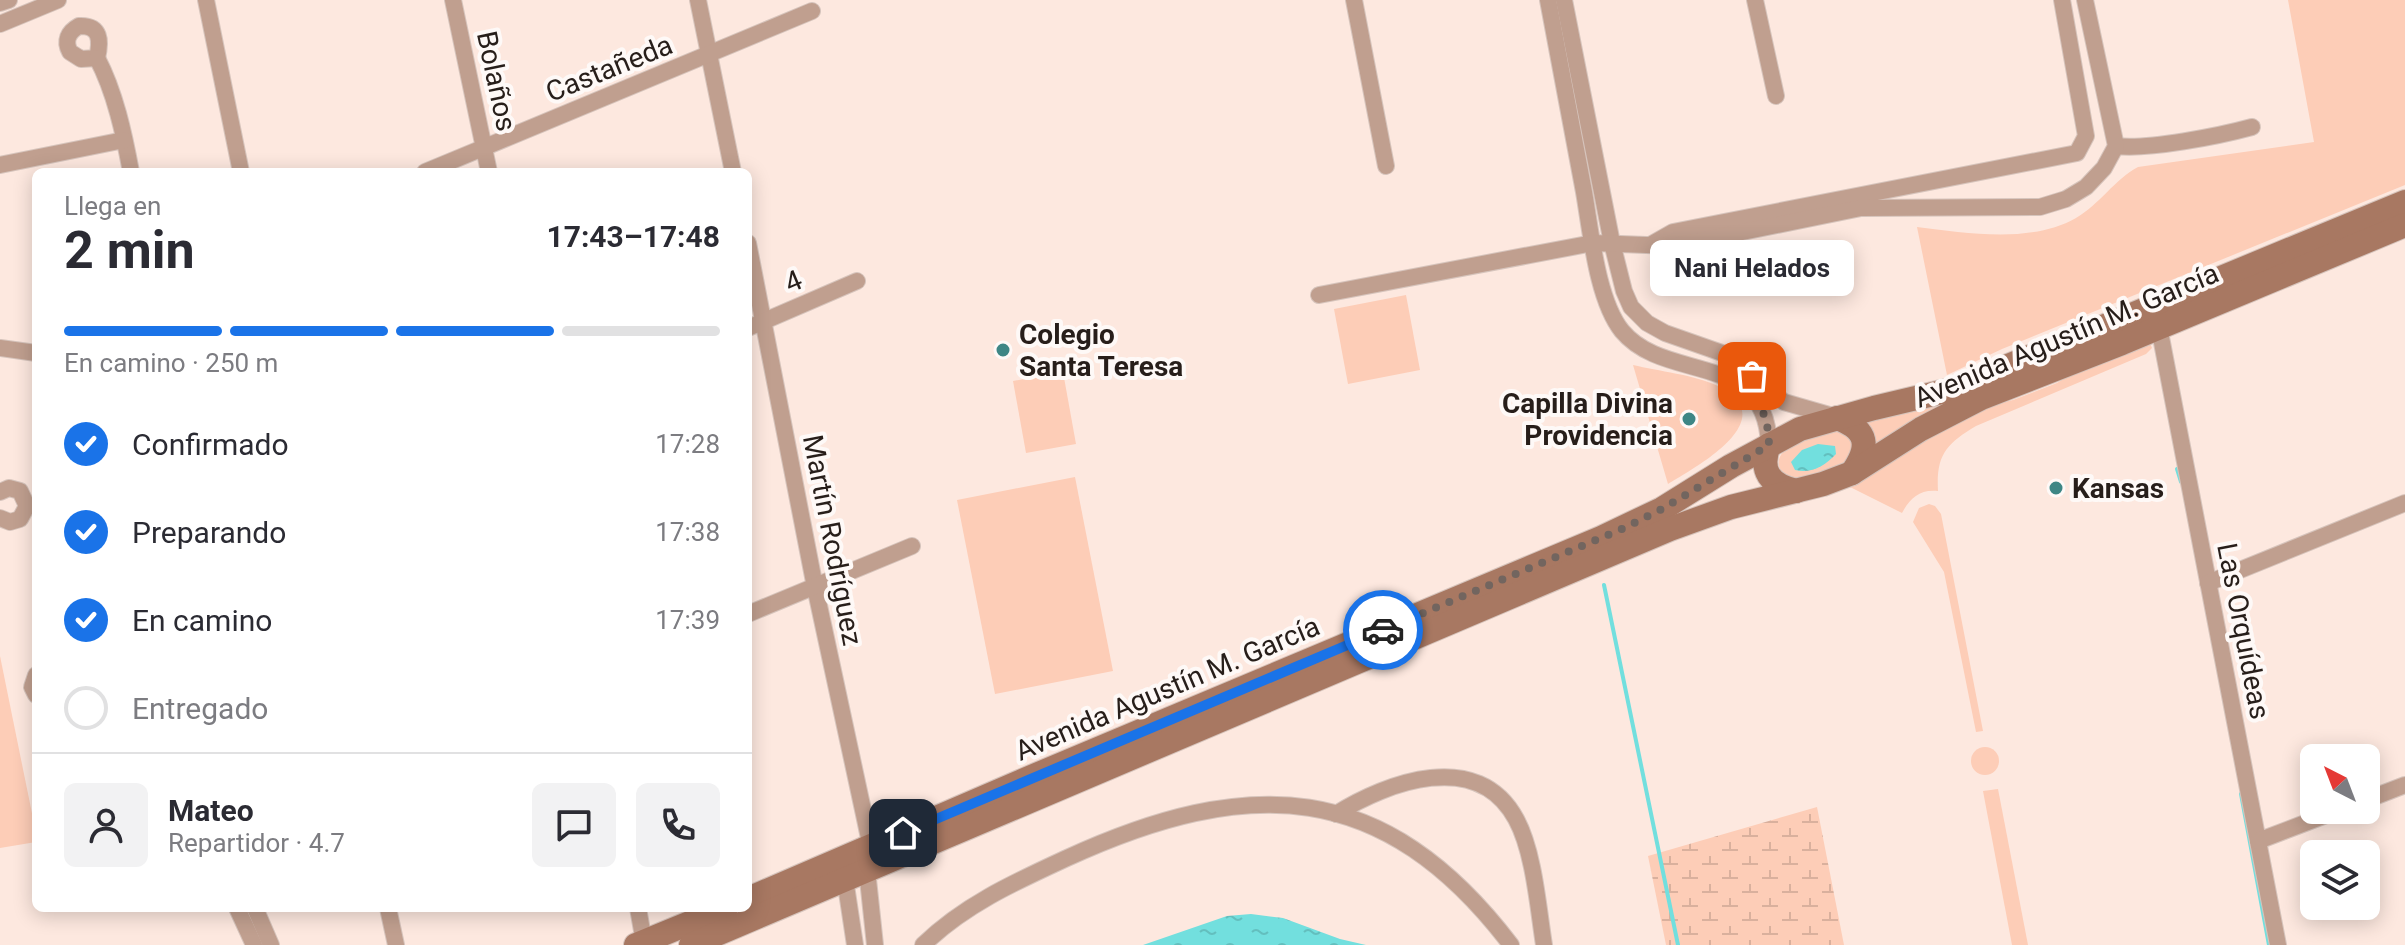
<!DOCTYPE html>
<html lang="es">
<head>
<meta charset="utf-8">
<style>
  :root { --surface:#fff; --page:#f2f2f3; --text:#2b2b33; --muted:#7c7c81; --line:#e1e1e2; --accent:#1a73e8 }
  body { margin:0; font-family:Roboto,sans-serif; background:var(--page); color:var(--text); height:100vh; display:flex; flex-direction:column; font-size:30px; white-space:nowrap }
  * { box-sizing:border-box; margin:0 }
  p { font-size:26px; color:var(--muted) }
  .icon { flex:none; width:44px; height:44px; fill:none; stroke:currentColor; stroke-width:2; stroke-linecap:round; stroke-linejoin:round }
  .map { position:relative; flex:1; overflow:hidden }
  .drawer { position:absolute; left:32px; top:168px; width:720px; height:744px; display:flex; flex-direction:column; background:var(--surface); border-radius:12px; box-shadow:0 4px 20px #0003 }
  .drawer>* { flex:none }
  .needle { width:52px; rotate:318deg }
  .fabs { position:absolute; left:2300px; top:744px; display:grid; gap:16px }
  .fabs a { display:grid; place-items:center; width:80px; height:80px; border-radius:12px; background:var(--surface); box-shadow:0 4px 20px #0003; font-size:40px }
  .pin { position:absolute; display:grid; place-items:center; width:68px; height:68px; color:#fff; margin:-34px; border-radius:16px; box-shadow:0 4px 12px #0006 }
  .courier { position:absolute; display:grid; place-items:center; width:80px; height:80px; margin:-40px; border:6px solid #1a73e8; border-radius:50%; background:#fff; color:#222; box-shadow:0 2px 10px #0007 }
  .bubble { position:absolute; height:56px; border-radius:12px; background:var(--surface); box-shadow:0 4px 20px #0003; font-size:26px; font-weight:700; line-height:56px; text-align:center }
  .headline em { font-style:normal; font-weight:700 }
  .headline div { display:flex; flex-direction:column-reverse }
  .headline { display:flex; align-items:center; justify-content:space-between; height:136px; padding:0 32px }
  h1 { font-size:52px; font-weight:700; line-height:60px }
  .bar { display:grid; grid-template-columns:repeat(4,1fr); gap:12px 8px; align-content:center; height:96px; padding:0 32px }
  .bar i { height:10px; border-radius:6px; background:var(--line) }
  .bar .on { background:var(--accent) }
  .bar p { grid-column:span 4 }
  .line { display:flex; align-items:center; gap:20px; padding:0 32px; border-top:2px solid var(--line) }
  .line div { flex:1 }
  .round { display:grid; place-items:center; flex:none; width:84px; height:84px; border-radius:12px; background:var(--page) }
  ol { padding:0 32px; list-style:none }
  li { display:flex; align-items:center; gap:24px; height:88px }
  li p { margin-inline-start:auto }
  li .icon { padding:8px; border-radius:50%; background:var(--accent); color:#fff; stroke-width:4 }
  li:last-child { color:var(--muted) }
  li i { width:44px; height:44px; border:4px solid var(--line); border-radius:50% }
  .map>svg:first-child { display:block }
</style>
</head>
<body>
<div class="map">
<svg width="2405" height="945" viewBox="0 0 2405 945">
  <defs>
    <pattern id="wetland-marsh" width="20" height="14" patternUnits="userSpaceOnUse" patternTransform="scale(2)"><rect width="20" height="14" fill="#fdcdb7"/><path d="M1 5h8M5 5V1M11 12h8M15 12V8" fill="none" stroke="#d9b09d"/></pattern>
    <pattern id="water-ripples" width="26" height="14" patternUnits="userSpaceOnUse" patternTransform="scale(2)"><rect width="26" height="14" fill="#72dfde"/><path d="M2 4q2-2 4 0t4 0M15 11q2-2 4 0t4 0" fill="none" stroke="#63bfbe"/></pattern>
  </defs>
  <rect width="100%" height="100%" fill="#fde8df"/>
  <g fill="#fdcdb7">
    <path d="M2288,0H2405V185L2002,349L1947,375L1917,227C1967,233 2030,244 2076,218C2100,204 2114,180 2138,167L2314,142Z"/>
    <polygon points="1406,295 1420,370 1348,384 1334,309"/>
    <path d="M2150,343L2152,348L2146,354L1976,426C1946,444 1936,455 1938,491C1920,489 1910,498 1902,513L1848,486L1898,454L1988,406L2013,400L2057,383L2079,369Z"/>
    <path d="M1633,365C1658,371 1695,375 1718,386C1785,419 1696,467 1668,484Z"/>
    <polygon points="1063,372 1076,444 1026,453 1013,381"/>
    <polygon points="1964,396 1876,446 1874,435 1865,420 1925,409"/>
    <path d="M1836,431L1847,435L1853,444L1849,460C1835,466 1817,478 1802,480C1786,482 1771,466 1783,452C1790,444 1825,433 1836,431Z"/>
    <polygon points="1075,477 1113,671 995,694 957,500"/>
    <polygon points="1929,504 1935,506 1941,514 1983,731 1976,732 1944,572 1913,522 1919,508"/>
    <polygon points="0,656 36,833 36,842 0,848"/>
    <circle cx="1985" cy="761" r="14"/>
    <polygon points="1998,789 2028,945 2012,945 1983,791"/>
  </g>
  <polygon fill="url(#wetland-marsh)" points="1817,807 1844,945 1666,945 1648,856"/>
  <g fill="url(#water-ripples)">
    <path d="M1818,444L1835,446L1836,454C1825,466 1811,474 1795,470L1791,462L1802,450Z"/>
    <polygon points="1251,914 1283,918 1340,939 1366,945 1143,945 1227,916"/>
  </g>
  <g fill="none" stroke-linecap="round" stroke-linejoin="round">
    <g stroke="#72dfde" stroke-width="4">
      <polyline points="2177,469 2181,482"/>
      <polyline points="1604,585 1678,945"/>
      <polyline points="2241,794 2269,945"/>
    </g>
    <defs>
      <g id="street">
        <polyline points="206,0 241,172"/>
        <polyline points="453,0 489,172"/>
        <polyline points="698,0 733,172"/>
        <polyline points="1354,0 1386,166"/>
        <path d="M1548,0C1560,64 1572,128 1584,192C1591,232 1597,300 1622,331C1666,384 1766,349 1769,445"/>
        <polyline points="1564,0 1612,243 1624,291 1631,307 1647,323 1665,333 1722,353 1784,402 1836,417"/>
        <polyline points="1755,0 1776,96"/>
        <polyline points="0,3 9,0"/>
        <polyline points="0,24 58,0"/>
        <path d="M79,26C101,25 101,41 97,58L81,59L70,52C64,41 68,32 79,26Z"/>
        <path d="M97,58C115,92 124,134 131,172"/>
        <path d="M2116,146C2148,150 2219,136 2252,127"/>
        <polyline points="0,165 124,140"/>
        <polyline points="425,172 812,11"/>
        <polyline points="748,243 815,587 871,847 875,851"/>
        <polyline points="1652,244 1673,232 2077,153 2086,136 2062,0"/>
        <polyline points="1319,295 1593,243 1673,246 1861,208 2040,207 2066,199 2086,187 2104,168 2116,146 2085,0"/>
        <polyline points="2159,327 2278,945"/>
        <polyline points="748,328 857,281"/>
        <polyline points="0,348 36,353"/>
        <polyline points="0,492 9,488 20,491 27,506 20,519 10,522 0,518"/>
        <polyline points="2208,583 2405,503"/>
        <polyline points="748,614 912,546"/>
        <polyline points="36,675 32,687 36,695"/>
        <polyline points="2366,800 2405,785"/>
        <path d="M1336,814C1387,782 1478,748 1516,819C1534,852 1538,907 1544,945"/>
        <polyline points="2258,841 2339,810"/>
        <polyline points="861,866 867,870 875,945"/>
        <polyline points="845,879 855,945"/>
        <polyline points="237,908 254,945"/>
        <polyline points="255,908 271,945"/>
        <polyline points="388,908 396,945"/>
        <polyline points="638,908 644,942"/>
        <path d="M923,945C964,905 1015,882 1067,858C1248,775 1384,778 1511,945"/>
      </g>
      <g id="secondary">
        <path d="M1837,418C1869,430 1870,447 1852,473"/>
        <path d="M1769,445C1759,471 1770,485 1796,491"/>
        <polyline points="748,899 1036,775 1601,538 1662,509 1731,466 1800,429 1874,408 1950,390 2405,202"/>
        <polyline points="636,945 726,908"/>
        <polyline points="691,945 1670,529 1731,507 1823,484 1852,473 1921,429 1981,398 2122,343 2405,225"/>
      </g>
    </defs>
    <use href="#street" stroke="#d6c4bc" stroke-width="18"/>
    <use href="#secondary" stroke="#d6c4bc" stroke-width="26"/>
    <use href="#street" stroke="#c09f8f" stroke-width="16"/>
    <use href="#secondary" stroke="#a87862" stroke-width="24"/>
  </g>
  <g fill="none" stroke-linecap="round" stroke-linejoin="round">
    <path stroke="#72655f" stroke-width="8" stroke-dasharray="0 14.4" d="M1383,630L1622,529L1662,509L1769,445C1768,419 1763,404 1743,388L1752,376"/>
    <polyline stroke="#1a73e8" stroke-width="10" points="903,833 1383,630"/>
  </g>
  <g fill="#3e8685" stroke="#fef9f7" stroke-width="3">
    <circle cx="1003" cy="350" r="8"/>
    <circle cx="1689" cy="419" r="8"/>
    <circle cx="2056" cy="488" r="8"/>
  </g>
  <g text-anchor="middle" stroke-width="8" stroke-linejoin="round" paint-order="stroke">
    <g font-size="28" fill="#271e1a" stroke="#fef9f7">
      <text transform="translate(609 68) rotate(-22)" y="10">Castañeda</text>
      <text transform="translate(497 81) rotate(78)" y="10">Bolaños</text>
      <text transform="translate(793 281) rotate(-23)" y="10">4</text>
      <text transform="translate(2066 335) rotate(-23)" y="10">Avenida Agustín M. García</text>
      <text transform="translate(833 540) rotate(79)" y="10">Martín Rodríguez</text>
      <text transform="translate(2244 631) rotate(79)" y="10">Las Orquídeas</text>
      <text transform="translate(1167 688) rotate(-23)" y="10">Avenida Agustín M. García</text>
    </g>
    <g font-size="28" font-weight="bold" fill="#271e1a" stroke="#fef9f7" text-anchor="start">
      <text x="1019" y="344">Colegio<tspan x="1019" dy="32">Santa Teresa</tspan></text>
      <text x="1673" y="413" text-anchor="end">Capilla Divina<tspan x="1673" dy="32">Providencia</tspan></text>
      <text x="2072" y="498">Kansas</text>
    </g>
  </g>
</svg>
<div class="fabs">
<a><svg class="needle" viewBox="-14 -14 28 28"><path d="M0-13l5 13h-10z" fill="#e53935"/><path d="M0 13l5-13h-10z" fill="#7c7c81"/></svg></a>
<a><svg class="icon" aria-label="layers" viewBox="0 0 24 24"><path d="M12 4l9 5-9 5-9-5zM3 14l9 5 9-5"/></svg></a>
</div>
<div class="pin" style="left:1752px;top:376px;background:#ea580c"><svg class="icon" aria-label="bag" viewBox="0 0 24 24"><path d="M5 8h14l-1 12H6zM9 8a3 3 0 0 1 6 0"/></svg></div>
<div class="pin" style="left:903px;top:833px;background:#1f2937"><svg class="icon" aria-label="home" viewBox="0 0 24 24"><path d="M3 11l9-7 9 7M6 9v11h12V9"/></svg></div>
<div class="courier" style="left:1383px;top:630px"><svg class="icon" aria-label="car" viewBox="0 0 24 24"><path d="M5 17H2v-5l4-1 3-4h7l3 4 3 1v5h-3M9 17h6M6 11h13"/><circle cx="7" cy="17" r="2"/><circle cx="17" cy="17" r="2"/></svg></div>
<div class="bubble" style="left:1650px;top:240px;width:204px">Nani Helados</div>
<section class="drawer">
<div class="headline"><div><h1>2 min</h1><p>Llega en</p></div><em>17:43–17:48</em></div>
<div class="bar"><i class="on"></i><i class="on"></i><i class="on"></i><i></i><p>En camino · 250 m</p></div>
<ol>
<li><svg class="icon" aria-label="check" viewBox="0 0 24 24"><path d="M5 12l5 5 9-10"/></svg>Confirmado<p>17:28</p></li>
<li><svg class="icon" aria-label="check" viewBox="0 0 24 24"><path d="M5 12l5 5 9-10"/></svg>Preparando<p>17:38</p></li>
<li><svg class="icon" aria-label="check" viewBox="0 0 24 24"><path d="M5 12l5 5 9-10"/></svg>En camino<p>17:39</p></li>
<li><i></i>Entregado</li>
</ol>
<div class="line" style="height:144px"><a class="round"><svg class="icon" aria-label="person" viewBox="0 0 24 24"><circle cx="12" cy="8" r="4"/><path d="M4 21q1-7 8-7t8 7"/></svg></a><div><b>Mateo</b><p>Repartidor · 4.7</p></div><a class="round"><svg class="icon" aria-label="chat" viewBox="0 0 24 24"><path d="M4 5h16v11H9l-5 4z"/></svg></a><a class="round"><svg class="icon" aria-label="phone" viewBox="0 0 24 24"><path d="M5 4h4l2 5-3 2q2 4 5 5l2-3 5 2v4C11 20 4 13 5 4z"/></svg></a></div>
</section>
</div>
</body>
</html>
